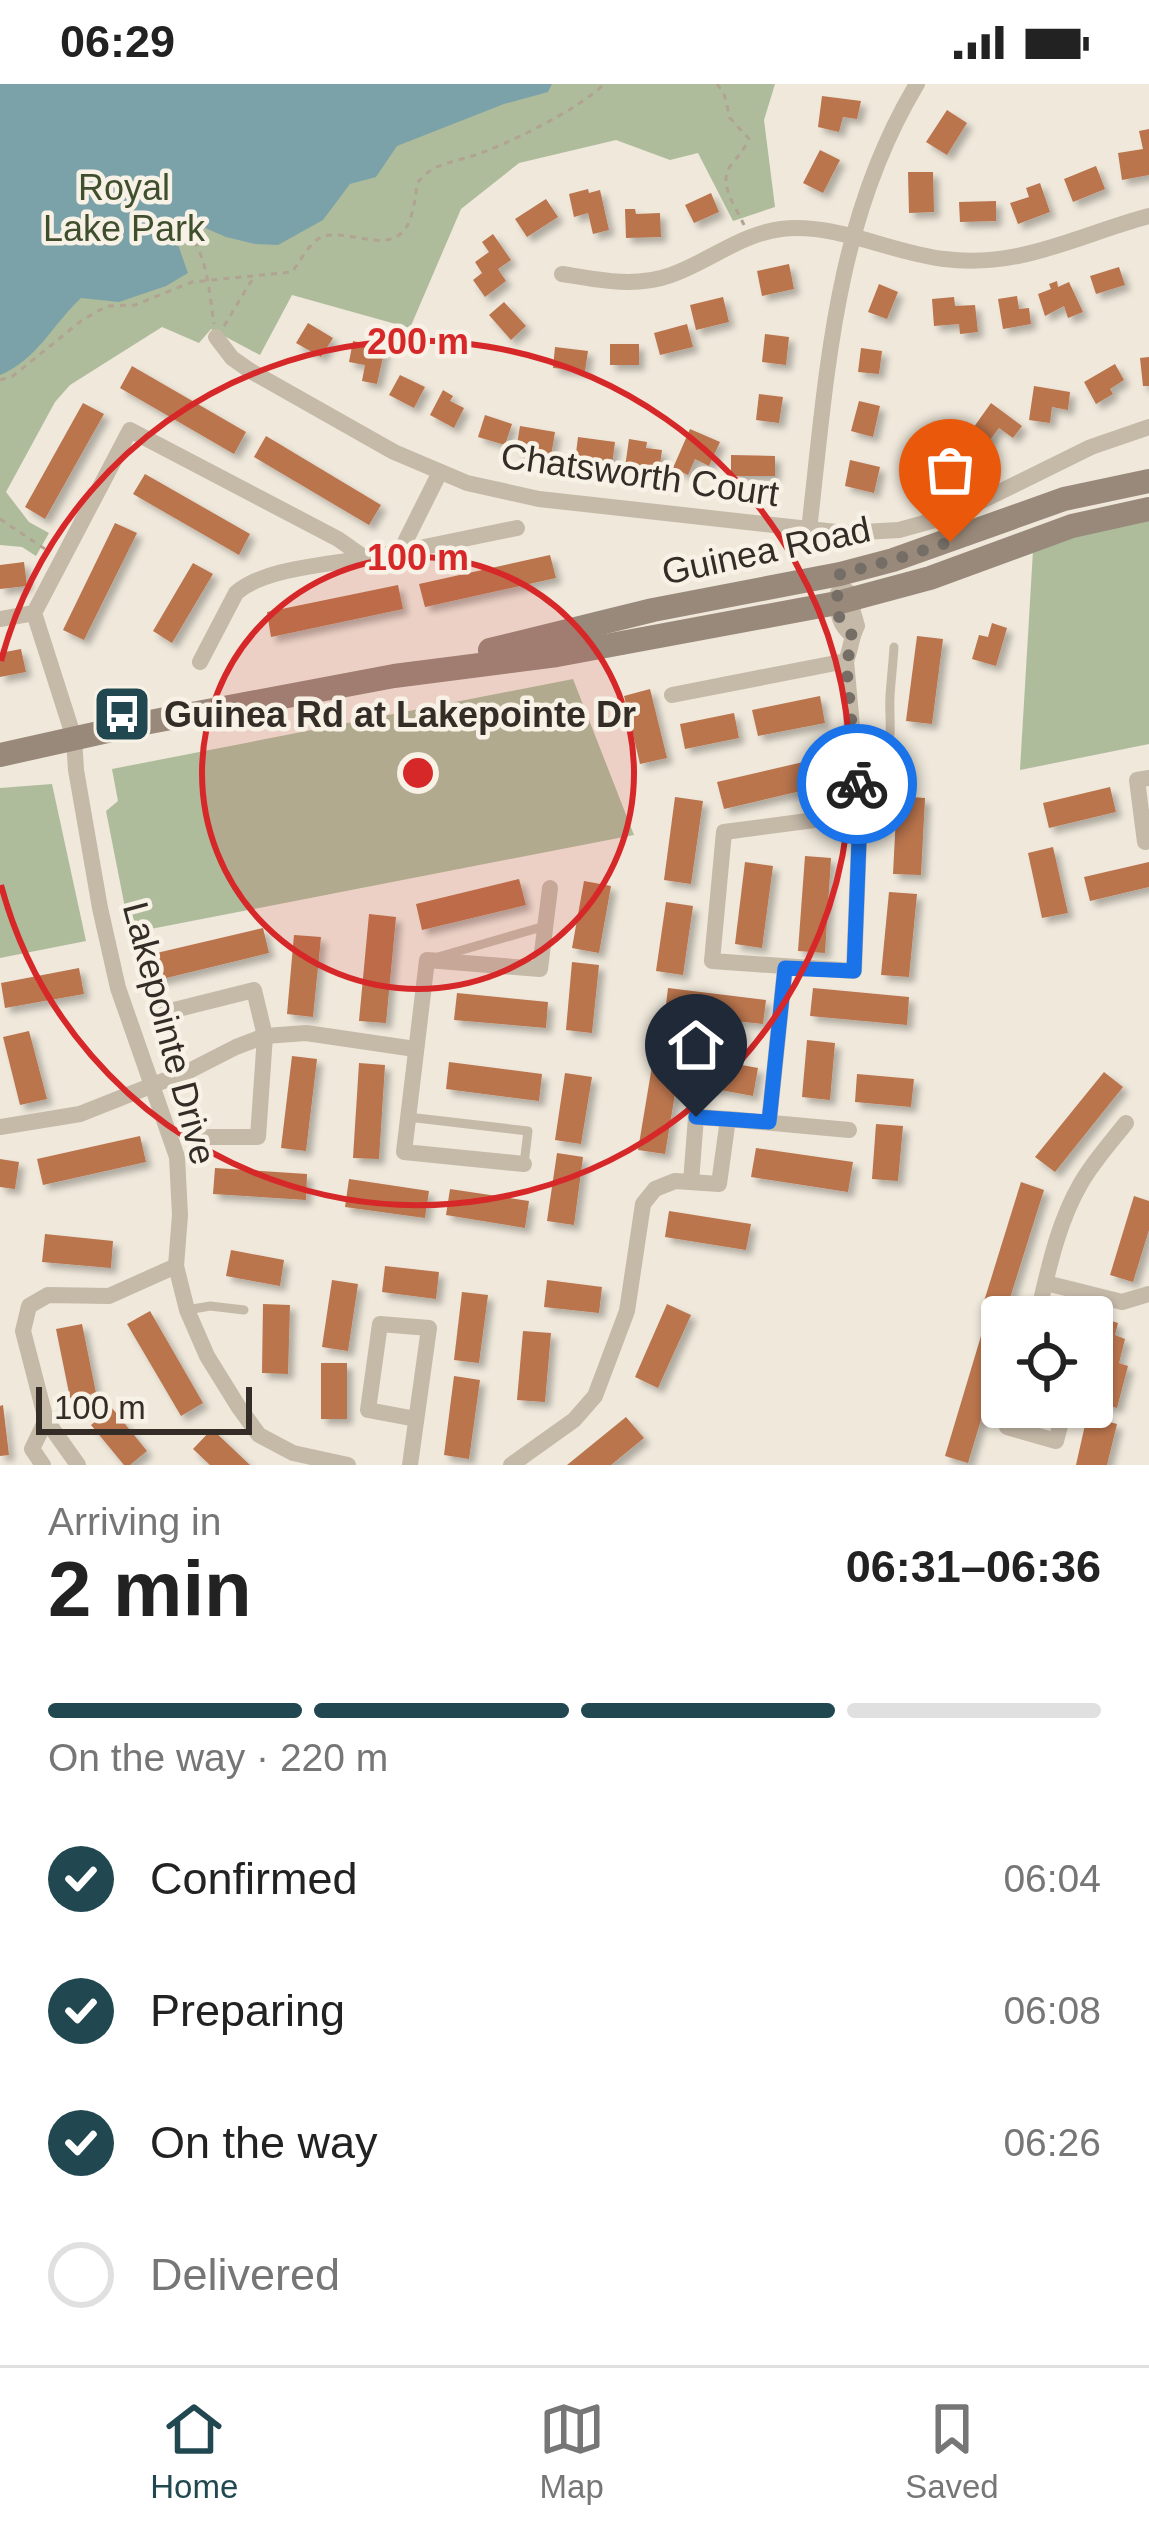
<!DOCTYPE html>
<html lang="en">
<head>
<meta charset="utf-8">
<style>
  :root { --surface:#fff; --page:#f2f2f2; --text:#222; --muted:#767676; --line:#e0e0e0; --accent:#214850 }
  body { margin:0; font-family:Helvetica,sans-serif; background:var(--page); color:var(--text); height:100vh; display:flex; flex-direction:column; font-size:45px; white-space:nowrap }
  * { box-sizing:border-box; margin:0 }
  p { font-size:39px; color:var(--muted) }
  .icon { flex:none; width:66px; height:66px; fill:none; stroke:currentColor; stroke-width:2; stroke-linecap:round; stroke-linejoin:round }
  .map { position:relative; height:1381px; overflow:hidden }
  .drawer { display:flex; flex-direction:column; background:var(--surface); flex:1 }
  .drawer>* { flex:none }
  .tools { position:absolute; left:981px; top:1212px; display:grid; gap:24px }
  .tools a { display:grid; place-items:center; width:132px; height:132px; border-radius:12px; background:var(--surface); box-shadow:0 3px 9px #0004; font-size:60px }
  .scale { position:absolute; left:36px; bottom:30px; width:216px; box-sizing:border-box; padding-left:12px; border:6px solid #332c27; border-top:0; font-size:33px; line-height:42px; white-space:nowrap; color:#332c27; -webkit-text-stroke:9px #f7f1e6; paint-order:stroke }
  .pin { position:absolute; display:grid; place-items:center; width:102px; height:102px; color:#fff; margin:-123px -51px; border-radius:50% 50% 50% 0; rotate:-45deg; box-shadow:0 0 12px #0007 }
  .pin .icon { rotate:45deg }
  .courier { position:absolute; display:grid; place-items:center; width:120px; height:120px; margin:-60px; border:9px solid #1a73e8; border-radius:50%; background:#fff; color:#222; box-shadow:0 3px 15px #0007 }
  .head em { font-style:normal; font-weight:700 }
  .head div { display:flex; flex-direction:column-reverse }
  .head { display:flex; align-items:center; justify-content:space-between; height:204px; padding:0 48px }
  h1 { font-size:78px; font-weight:700; line-height:90px }
  .bar { display:grid; grid-template-columns:repeat(4,1fr); gap:18px 12px; align-content:center; height:144px; padding:0 48px }
  .bar i { height:15px; border-radius:9px; background:var(--line) }
  .bar .selected { background:var(--accent) }
  .bar p { grid-column:span 4 }
  ol { padding:0 48px; list-style:none }
  li { display:flex; align-items:center; gap:36px; height:132px }
  li p { margin-inline-start:auto }
  li .icon { padding:12px; border-radius:50%; background:var(--accent); color:#fff; stroke-width:4 }
  li:last-child { color:var(--muted) }
  li i { width:66px; height:66px; border:6px solid var(--line); border-radius:50% }
  .status { display:flex; justify-content:space-between; align-items:center; height:84px; padding:0 60px; background:var(--surface); direction:ltr }
  .status svg { height:33px; fill:currentColor }
  .tab-bar { display:flex; justify-content:space-around; align-items:center; height:168px; border-top:3px solid var(--line); background:var(--surface); font-size:33px; color:var(--muted) }
  .tab-bar a { display:grid; justify-items:center; gap:6px }
  .tab-bar .selected { color:var(--accent) }
  .map>svg:first-child { display:block }
</style>
</head>
<body>
<div class="status"><b>06:29</b><svg viewBox="0 0 49 12"><path d="M0 12V9h3v3zM5 12V6h3v6zM10 12V3h3v9zM15 12V0h3v12zM26 1h20v11H26zM47 4h2v5h-2z"/></svg></div>
<div class="map">
<svg width="1149" height="1381" viewBox="0 0 1149 1381">
  <defs>
    <filter id="shadow"><feDropShadow dx="5.5" dy="5.5" stdDeviation="3" flood-color="#0004"/></filter>
  </defs>
  <rect width="100%" height="100%" fill="#efe8db"/>
  <g fill="#aebc9c">
    <polygon points="0,0 775,0 764,36 775,123 733,137 698,69 670,76 616,56 519,79 461,125 410,244 292,211 260,271 211,245 199,259 162,243 70,301 55,318 6,408 29,438 49,449 36,472 22,463 0,461"/>
    <polygon points="1149,431 1149,660 1020,686 1033,467 1080,449"/>
    <polygon points="573,595 634,751 130,849 106,727 118,717 112,685"/>
    <polygon points="52,700 86,857 0,874 0,704"/>
  </g>
  <path fill="#7ca2a9" d="M0,0H552L548,8L504,20L397,62L376,93L350,100L323,136L278,161L255,160L226,153L182,134L170,138L188,189L166,202L119,218L81,214C53,240 37,276 0,291Z"/>
  <g fill="#ba744e" filter="url(#shadow)">
    <polygon points="822,12 861,17 857,35 843,33 839,48 818,43"/>
    <polygon points="947,26 967,39 947,71 926,58"/>
    <polygon points="1149,45 1149,91 1122,96 1118,69 1143,65 1139,47"/>
    <polygon points="820,66 840,76 823,109 803,99"/>
    <polygon points="1096,82 1105,105 1073,118 1064,95"/>
    <polygon points="908,88 933,88 934,128 909,129"/>
    <polygon points="1040,99 1050,128 1018,140 1010,119 1029,113 1026,104"/>
    <polygon points="588,105 589,109 600,106 609,146 593,150 588,129 574,133 569,110"/>
    <polygon points="711,109 719,128 694,139 685,121"/>
    <polygon points="546,115 558,133 527,153 515,135"/>
    <polygon points="996,117 996,137 960,138 959,118"/>
    <polygon points="625,125 635,125 636,130 660,129 661,153 626,154"/>
    <polygon points="493,150 511,176 498,185 506,197 485,213 473,196 482,189 475,178 489,168 482,158"/>
    <polygon points="789,180 794,205 762,212 757,187"/>
    <polygon points="1119,183 1125,201 1096,210 1090,192"/>
    <polygon points="1057,197 1058,203 1069,198 1083,228 1068,234 1064,222 1045,232 1038,210 1051,205 1049,200"/>
    <polygon points="879,200 898,208 887,235 868,228"/>
    <polygon points="1017,212 1019,225 1029,224 1031,240 1003,245 998,215"/>
    <polygon points="723,213 729,238 696,246 690,221"/>
    <polygon points="954,213 955,222 975,221 978,248 960,250 959,240 934,242 932,215"/>
    <polygon points="504,218 526,242 511,256 489,231"/>
    <polygon points="308,239 333,254 321,273 296,259"/>
    <polygon points="687,240 693,263 660,271 654,249"/>
    <polygon points="765,250 789,253 786,281 762,278"/>
    <polygon points="353,257 385,264 377,300 362,297 365,281 349,278"/>
    <rect x="610" y="260" width="29" height="21"/>
    <polygon points="555,263 588,267 585,287 553,284"/>
    <polygon points="861,264 882,267 879,290 858,288"/>
    <polygon points="1149,273 1149,302 1143,302 1140,274"/>
    <polygon points="1115,280 1124,296 1110,305 1113,310 1096,320 1084,298"/>
    <polygon points="132,282 246,348 234,370 120,304"/>
    <polygon points="400,291 425,303 414,324 389,311"/>
    <polygon points="1034,302 1070,308 1068,326 1052,323 1050,339 1029,336"/>
    <polygon points="443,306 453,312 450,317 464,324 454,344 430,331"/>
    <polygon points="759,310 783,313 779,339 756,336"/>
    <polygon points="859,317 880,322 873,353 851,347"/>
    <polygon points="83,319 104,330 45,435 25,423"/>
    <polygon points="991,319 1022,342 1013,354 999,344 987,360 971,347"/>
    <polygon points="485,331 512,340 505,361 478,353"/>
    <polygon points="520,342 555,348 551,372 516,366"/>
    <polygon points="690,345 720,358 709,382 695,375 688,391 673,384"/>
    <polygon points="266,352 381,421 369,441 254,373"/>
    <polygon points="578,353 615,358 612,381 575,377"/>
    <polygon points="629,355 647,358 646,364 662,366 659,388 625,383"/>
    <polygon points="963,355 972,375 942,387 934,368"/>
    <polygon points="731,371 775,372 775,392 731,392"/>
    <polygon points="850,376 880,383 874,409 845,402"/>
    <polygon points="145,390 250,450 239,471 133,410"/>
    <polygon points="115,439 137,449 84,556 63,546"/>
    <polygon points="550,471 556,494 425,523 419,500"/>
    <polygon points="24,478 27,502 0,505 0,481"/>
    <polygon points="193,479 213,490 172,559 153,547"/>
    <polygon points="398,501 403,525 271,553 267,528"/>
    <polygon points="992,539 1007,544 996,582 972,575 979,551 988,553"/>
    <polygon points="917,552 943,555 932,640 906,637"/>
    <polygon points="21,565 26,588 0,593 0,569"/>
    <polygon points="650,605 667,674 640,680 624,612"/>
    <polygon points="820,612 825,639 758,652 752,626"/>
    <polygon points="734,629 739,654 685,665 680,640"/>
    <polygon points="825,673 831,700 724,725 717,698"/>
    <polygon points="1110,703 1116,728 1049,744 1043,719"/>
    <polygon points="897,712 925,714 921,791 893,790"/>
    <polygon points="675,713 703,717 691,800 664,796"/>
    <polygon points="1053,763 1068,829 1042,834 1028,769"/>
    <polygon points="805,772 831,774 825,869 798,867"/>
    <polygon points="745,778 773,782 762,864 735,860"/>
    <polygon points="1149,778 1149,803 1090,817 1084,793"/>
    <polygon points="519,795 526,821 422,846 416,820"/>
    <polygon points="584,797 611,802 599,869 572,864"/>
    <polygon points="889,808 917,810 909,893 881,891"/>
    <polygon points="666,818 693,822 683,891 656,887"/>
    <polygon points="369,830 396,833 386,939 359,937"/>
    <polygon points="263,844 269,869 154,897 148,871"/>
    <polygon points="294,851 321,853 313,933 287,930"/>
    <polygon points="572,878 599,881 592,949 566,946"/>
    <polygon points="79,884 84,910 5,924 1,899"/>
    <polygon points="668,904 766,916 763,940 717,935 716,944 664,938"/>
    <polygon points="813,904 909,913 907,941 810,932"/>
    <polygon points="457,909 548,918 546,944 454,936"/>
    <polygon points="29,947 47,1015 20,1021 3,953"/>
    <polygon points="807,956 835,959 830,1016 802,1013"/>
    <polygon points="654,970 681,974 665,1070 638,1066"/>
    <polygon points="292,972 317,975 306,1067 281,1064"/>
    <polygon points="704,974 758,984 753,1012 699,1002"/>
    <polygon points="449,978 542,990 539,1017 446,1005"/>
    <polygon points="359,979 385,981 379,1075 353,1074"/>
    <polygon points="1104,988 1123,1003 1055,1088 1035,1073"/>
    <polygon points="565,989 592,993 581,1060 555,1056"/>
    <polygon points="857,990 914,995 911,1023 855,1018"/>
    <polygon points="876,1040 903,1042 898,1097 872,1095"/>
    <polygon points="140,1052 146,1078 43,1101 37,1075"/>
    <polygon points="756,1064 853,1078 848,1108 751,1093"/>
    <polygon points="557,1069 583,1073 574,1141 547,1137"/>
    <polygon points="0,1075 19,1078 15,1105 0,1103"/>
    <polygon points="215,1084 307,1090 306,1116 213,1110"/>
    <polygon points="349,1095 429,1107 425,1134 345,1123"/>
    <polygon points="1021,1098 1044,1106 1004,1233 1000,1233 981,1227"/>
    <polygon points="450,1105 529,1117 525,1144 446,1131"/>
    <polygon points="1134,1112 1149,1117 1149,1146 1133,1198 1110,1191"/>
    <polygon points="669,1127 751,1140 746,1166 665,1153"/>
    <polygon points="45,1150 113,1157 111,1184 42,1178"/>
    <polygon points="231,1166 284,1176 280,1202 226,1192"/>
    <polygon points="385,1182 439,1188 436,1215 382,1208"/>
    <polygon points="332,1196 358,1200 348,1267 322,1263"/>
    <polygon points="547,1196 602,1203 599,1229 544,1223"/>
    <polygon points="462,1208 488,1211 479,1279 454,1276"/>
    <polygon points="263,1220 290,1221 288,1290 262,1289"/>
    <polygon points="667,1220 691,1231 658,1304 635,1293"/>
    <polygon points="150,1227 203,1319 181,1332 127,1240"/>
    <polygon points="1092,1231 1118,1239 1115,1251 1125,1255 1119,1279 1128,1282 1117,1324 1092,1317 1102,1278 1092,1275 1094,1263 1092,1262"/>
    <polygon points="82,1240 96,1309 70,1314 56,1245"/>
    <polygon points="984,1242 1002,1248 1002,1266 968,1379 945,1372"/>
    <polygon points="523,1247 551,1249 545,1318 517,1316"/>
    <rect x="321" y="1279" width="26" height="56"/>
    <polygon points="454,1292 480,1296 469,1375 444,1371"/>
    <polygon points="3,1321 9,1371 0,1372 0,1322"/>
    <polygon points="112,1324 147,1367 130,1381 124,1381 91,1341"/>
    <polygon points="1087,1332 1117,1340 1107,1381 1076,1381"/>
    <polygon points="626,1333 644,1354 611,1381 567,1381"/>
    <polygon points="212,1345 250,1381 210,1381 193,1365"/>
  </g>
  <g fill="none" stroke-linecap="round" stroke-linejoin="round">
    <g stroke="#b1a392" stroke-width="3" stroke-dasharray="6 6" stroke-linecap="butt">
      <path d="M717,0L724,10L730,34L749,55C744,66 738,72 731,81C717,99 736,123 744,141"/>
      <path d="M178,140C207,158 209,208 214,240"/>
      <polyline points="224,242 253,194"/>
      <path d="M0,296L13,292L81,237L107,222L135,221L192,198L292,188C300,178 310,157 322,153C352,142 399,180 412,129C414,119 417,112 416,101C430,80 450,79 472,72C505,62 581,24 604,0"/>
      <polyline points="0,435 48,467"/>
    </g>
    <g stroke="#c5b9a8" stroke-width="9">
      <path d="M855,678C901,674 888,647 890,612C891,596 893,580 894,563"/>
      <polyline points="438,873 545,842"/>
      <polyline points="408,1033 528,1047 524,1080"/>
      <polyline points="187,1226 210,1222 244,1226"/>
    </g>
    <g stroke="#c5b9a8" stroke-width="16">
      <path d="M562,190C598,196 635,204 671,191C708,178 741,150 781,145C833,138 892,169 944,175C1020,185 1078,151 1149,132"/>
      <polyline points="216,253 232,274 249,286 394,368 467,399 539,415 845,449 899,446 953,431 1091,363 1149,343"/>
      <path d="M809,446C827,290 834,138 917,0"/>
      <polyline points="400,468 517,444"/>
      <path d="M847,507L857,542C851,553 851,565 846,577L860,730L854,887L712,877L724,748L860,730"/>
      <path d="M838,509C836,525 839,541 852,551"/>
      <polyline points="0,535 34,529"/>
      <path d="M200,578L236,509C264,484 328,481 365,474"/>
      <polyline points="672,611 846,577"/>
      <polyline points="1145,758 1137,696 1149,694"/>
      <polyline points="166,928 254,906 265,952 258,1053 209,1053"/>
      <polyline points="769,1038 785,884"/>
      <polyline points="0,1043 80,1030 191,986 236,963 265,952 306,949 415,965"/>
      <polyline points="524,1080 404,1068 427,876 540,885 550,804"/>
      <polyline points="691,1098 696,1033 728,1035"/>
      <polyline points="1046,1199 1122,1218 1149,1210"/>
      <path d="M1037,1233C1048,1188 1057,1140 1081,1099C1093,1078 1111,1058 1126,1039"/>
      <polyline points="1013,1323 1007,1343 1056,1357 1065,1323"/>
      <polyline points="43,1381 32,1365 46,1336"/>
      <polyline points="78,1381 46,1336 23,1247 29,1222 48,1211 109,1212 176,1182"/>
      <polyline points="348,1381 293,1369 259,1351 238,1322 207,1272 187,1226 176,1182 180,1131 177,1073 118,904 100,824 76,686 74,654 34,529 130,346 338,455 365,474 400,468 440,388"/>
      <polyline points="410,1381 429,1244 380,1240 368,1326 416,1335"/>
      <polyline points="511,1381 574,1336 595,1312 627,1227 643,1120 655,1105 675,1097 719,1100 728,1035 849,1046"/>
    </g>
    <g stroke="#99897a" stroke-width="24">
      <polyline points="490,566 653,526 840,490 893,476 1064,415 1149,397"/>
      <polyline points="0,671 139,640 394,592 557,571 837,519 930,494 1072,442 1149,425"/>
    </g>
  </g>
  <g fill="none" stroke-linecap="round" stroke-linejoin="round">
    <path stroke="#756e66" stroke-width="12" stroke-dasharray="0 21.6" d="M857,700L846,578L851,565L852,551C832,536 837,512 840,490L893,476L950,458"/>
    <polyline stroke="#1a73e8" stroke-width="15" points="696,1033 769,1038 785,884 854,887 860,730 857,700"/>
  </g>
  <circle cx="418" cy="689" r="216" fill="#d62828" fill-opacity=".12"/>
  <g fill="none" stroke="#d62828" stroke-width="6">
    <circle cx="418" cy="689" r="216"/>
    <path d="M1 577A432 432 0 1 1 1 801"/>
  </g>
  <defs>
    <symbol id="bus-square" viewBox="-11 -11 22 22"><rect x="-9" y="-9" width="18" height="18" rx="4" fill="#214850" stroke="#f7f1e6"/><path d="M-5-6H5V4H4V6H2V4H-2V6H-4V4H-5ZM-3.5-4V0h7V-4ZM-3.5 1.2v1.5H-2V1.2ZM2 1.2v1.5H3.5V1.2Z" fill="#fff"/></symbol>
  </defs>
  <g fill-rule="evenodd">
    <use href="#bus-square" x="89" y="597" width="66" height="66"/>
  </g>
  <g text-anchor="middle" stroke-width="9" stroke-linejoin="round" paint-order="stroke">
    <g font-size="36" fill="#3f4f2e" stroke="#f7f1e6">
      <text x="124" y="116">Royal<tspan x="124" dy="41">Lake Park</tspan></text>
    </g>
    <g font-size="36" fill="#332c27" stroke="#f7f1e6">
      <text transform="translate(640 390) rotate(8)" y="13">Chatsworth Court</text>
      <text transform="translate(766 466) rotate(-12)" y="13">Guinea Road</text>
      <text transform="translate(170 949) rotate(75)" y="13">Lakepointe Drive</text>
    </g>
    <g font-size="36" font-weight="bold" fill="#332c27" stroke="#f7f1e6" text-anchor="start">
      <text x="164" y="643">Guinea Rd at Lakepointe Dr</text>
    </g>
  </g>
  <circle cx="418" cy="689" r="18" fill="#d62828" stroke="#f7f1e6" stroke-width="6"/>
  <g font-size="36" text-anchor="middle" font-weight="bold" fill="#d62828" stroke="#f7f1e6" stroke-width="9" stroke-linejoin="round" paint-order="stroke">
    <text x="418" y="270">200 m</text>
    <text x="418" y="486">100 m</text>
  </g>
</svg>
<div class="tools">
<a><svg class="icon" aria-label="locate" viewBox="0 0 24 24"><circle cx="12" cy="12" r="6"/><path d="M12 2v4M12 18v4M2 12h4M18 12h4"/></svg></a>
</div>
<div class="scale">100 m</div>
<div class="pin" style="left:950px;top:458px;background:#ea580c"><svg class="icon" aria-label="bag" viewBox="0 0 24 24"><path d="M5 8h14l-1 12H6zM9 8a3 3 0 0 1 6 0"/></svg></div>
<div class="pin" style="left:696px;top:1033px;background:#1f2937"><svg class="icon" aria-label="home" viewBox="0 0 24 24"><path d="M3 11l9-7 9 7M6 9v11h12V9"/></svg></div>
<div class="courier" style="left:857px;top:700px"><svg class="icon" aria-label="bike" viewBox="0 0 24 24"><circle cx="6" cy="16" r="4"/><circle cx="18" cy="16" r="4"/><path d="M6 16l4-8h5l3 8M10 8l3 8H6M13 5h3"/></svg></div>
</div>
<section class="drawer">
<div class="head"><div><h1>2 min</h1><p>Arriving in</p></div><em>06:31–06:36</em></div>
<div class="bar"><i class="selected"></i><i class="selected"></i><i class="selected"></i><i></i><p>On the way · 220 m</p></div>
<ol>
<li><svg class="icon" aria-label="check" viewBox="0 0 24 24"><path d="M5 12l5 5 9-10"/></svg>Confirmed<p>06:04</p></li>
<li><svg class="icon" aria-label="check" viewBox="0 0 24 24"><path d="M5 12l5 5 9-10"/></svg>Preparing<p>06:08</p></li>
<li><svg class="icon" aria-label="check" viewBox="0 0 24 24"><path d="M5 12l5 5 9-10"/></svg>On the way<p>06:26</p></li>
<li><i></i>Delivered</li>
</ol>
</section>
<nav class="tab-bar">
<a class="selected"><svg class="icon" aria-label="home" viewBox="0 0 24 24"><path d="M3 11l9-7 9 7M6 9v11h12V9"/></svg>Home</a>
<a><svg class="icon" aria-label="map" viewBox="0 0 24 24"><path d="M3 6l6-2 6 2 6-2v14l-6 2-6-2-6 2zM9 4v14M15 6v14"/></svg>Map</a>
<a><svg class="icon" aria-label="saved" viewBox="0 0 24 24"><path d="M7 4h10v16l-5-4-5 4z"/></svg>Saved</a>
</nav>
</body>
</html>
